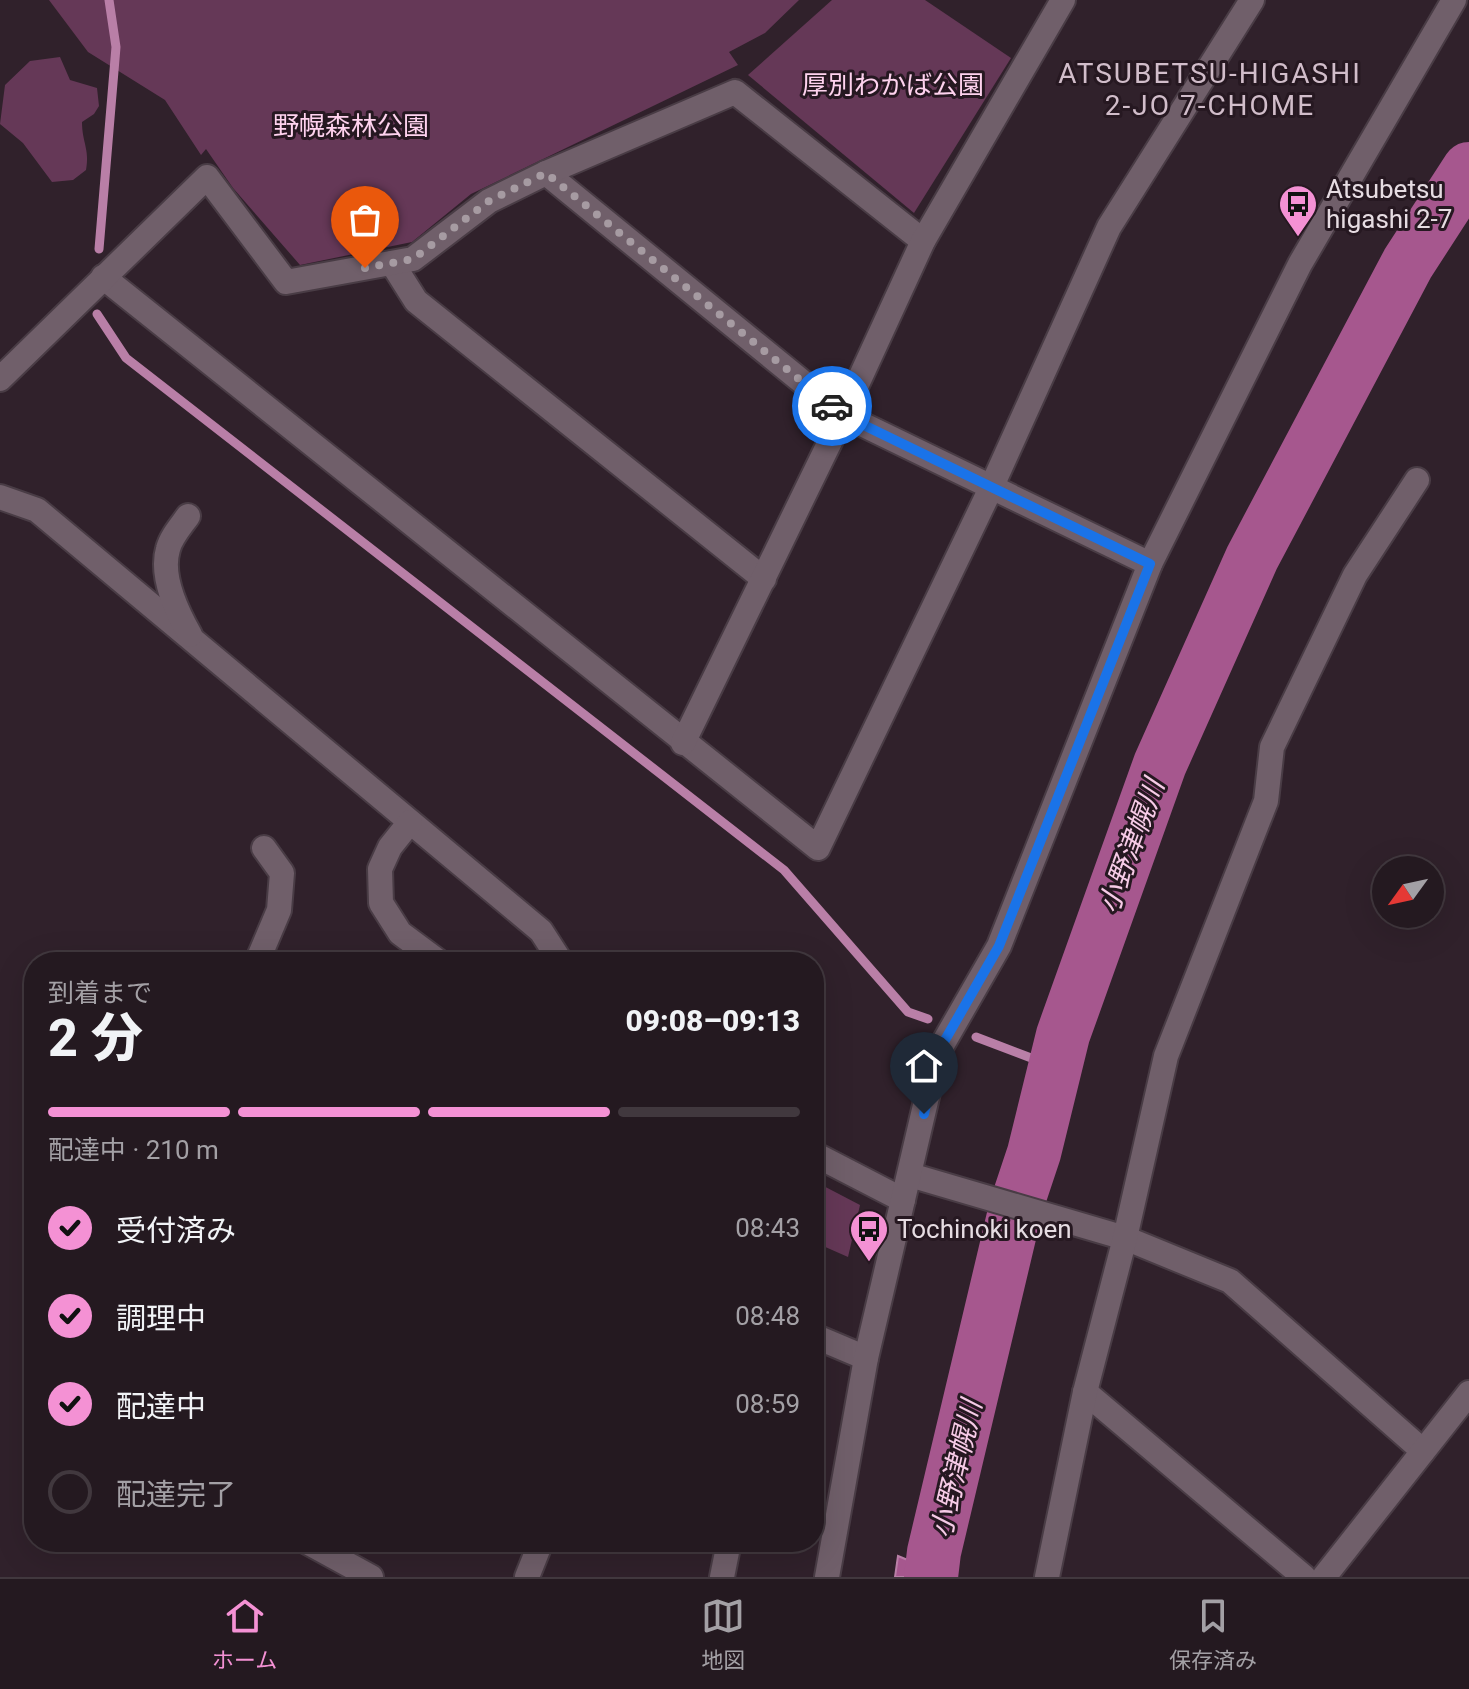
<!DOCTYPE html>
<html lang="ja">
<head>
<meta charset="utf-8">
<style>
  :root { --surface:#241920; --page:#2c2229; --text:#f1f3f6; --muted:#a3a0a5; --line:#41383e; --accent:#f491d4 }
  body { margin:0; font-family:Roboto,"Noto Sans JP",sans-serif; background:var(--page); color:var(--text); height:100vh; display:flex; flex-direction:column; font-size:30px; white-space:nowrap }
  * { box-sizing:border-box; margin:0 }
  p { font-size:26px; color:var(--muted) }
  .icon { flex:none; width:44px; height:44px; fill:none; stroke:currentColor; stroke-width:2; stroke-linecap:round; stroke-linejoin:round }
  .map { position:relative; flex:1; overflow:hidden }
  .drawer { position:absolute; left:24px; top:952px; width:800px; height:600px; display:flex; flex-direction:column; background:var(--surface); border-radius:32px; box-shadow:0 8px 32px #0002,0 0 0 2px var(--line) }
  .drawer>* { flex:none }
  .needle { width:52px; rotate:237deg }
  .tools { position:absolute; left:1372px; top:856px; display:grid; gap:16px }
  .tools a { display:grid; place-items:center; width:72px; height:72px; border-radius:50%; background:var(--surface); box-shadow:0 8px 32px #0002,0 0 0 2px var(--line); font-size:40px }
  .pin { position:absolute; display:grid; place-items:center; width:68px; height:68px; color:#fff; margin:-82px -34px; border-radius:50% 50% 50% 0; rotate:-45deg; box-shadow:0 0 8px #0007 }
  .pin .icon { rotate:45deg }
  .courier { position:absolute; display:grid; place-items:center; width:80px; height:80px; margin:-40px; border:6px solid #1a73e8; border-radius:50%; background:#fff; color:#222; box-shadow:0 2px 10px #0007 }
  .summary em { font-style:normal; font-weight:800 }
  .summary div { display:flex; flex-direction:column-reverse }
  .summary { display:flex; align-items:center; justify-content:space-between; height:136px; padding:0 24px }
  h1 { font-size:52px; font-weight:800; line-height:60px }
  .bar { display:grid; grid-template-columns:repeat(4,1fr); gap:12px 8px; align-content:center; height:96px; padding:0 24px }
  .bar i { height:10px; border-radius:6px; background:var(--line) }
  .bar .active { background:var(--accent) }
  .bar p { grid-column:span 4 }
  ol { padding:0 24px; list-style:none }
  li { display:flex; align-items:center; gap:24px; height:88px }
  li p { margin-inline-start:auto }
  li .icon { padding:8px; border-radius:50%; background:var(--accent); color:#111; stroke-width:4 }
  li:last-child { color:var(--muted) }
  li i { width:44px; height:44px; border:4px solid var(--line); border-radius:50% }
  .menu { display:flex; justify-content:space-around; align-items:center; height:112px; border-top:2px solid var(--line); background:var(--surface); font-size:22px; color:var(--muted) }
  .menu a { display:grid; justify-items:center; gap:4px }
  .menu .active { color:var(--accent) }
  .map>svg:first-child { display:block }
</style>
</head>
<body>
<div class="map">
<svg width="1469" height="1577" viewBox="0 0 1469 1577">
  <rect width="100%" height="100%" fill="#30212b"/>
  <g fill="#653857">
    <polygon points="49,0 799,0 765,33 729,52 738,65 471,194 412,242 300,265 233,188 206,149 201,155 165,100 88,52"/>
    <polygon points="832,0 925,0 1011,58 914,213 748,75"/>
    <path d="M60,57L70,80L97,88L99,106L94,114L82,122C82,142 90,150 86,170L73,180L52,182L23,143L0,124L5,85L30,61Z"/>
    <polygon points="814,1181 860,1205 848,1257 814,1242"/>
  </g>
  <polygon fill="#a6578e" stroke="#b97fa7" stroke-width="2" points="898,1556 949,1577 895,1577"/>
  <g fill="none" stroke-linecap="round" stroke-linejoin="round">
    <g stroke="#b97fa7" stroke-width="9">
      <polyline points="99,249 116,47 109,0"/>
      <polyline points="97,314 126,358 784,870 908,1012 928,1019"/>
      <polyline points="976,1037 1055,1067"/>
    </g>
    <polyline stroke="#a6578e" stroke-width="54" points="931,1577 934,1552 1016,1207 1034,1153 1063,1035 1160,764 1252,558 1408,263 1469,169"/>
    <defs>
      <g id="minor">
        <polyline points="546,173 843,415 1150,564"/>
        <polyline points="392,263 416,301 764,579"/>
        <polyline points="103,277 818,848 992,486 1109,227 1252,0"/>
        <polyline points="0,379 207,177 286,282 413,259 489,201 546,173 735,92 923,241"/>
        <polyline points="0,497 37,510 541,931 561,962"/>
        <path d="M188,516C181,526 171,537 168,549C160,576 177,612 190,635"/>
        <polyline points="683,743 843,415 923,241 1063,0"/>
        <polyline points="410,822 390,847 380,869 381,903 400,933 439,962"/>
        <polyline points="257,962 279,910 282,873 264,848"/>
        <polyline points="814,1154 903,1200"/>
        <polyline points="910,1175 1125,1238 1230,1281 1423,1451"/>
        <polyline points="814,1336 866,1358"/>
        <polyline points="1085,1392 1304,1577"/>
        <polyline points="307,1542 371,1577"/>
        <polyline points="527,1577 541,1542"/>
        <polyline points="722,1577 729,1542"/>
        <polyline points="827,1577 866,1358 937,1054 999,946 1150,564 1300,264 1454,0"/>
        <polyline points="1047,1577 1085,1392 1125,1238 1166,1056 1266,801 1272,747 1355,575 1417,480"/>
        <polyline points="1324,1577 1469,1393"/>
      </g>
    </defs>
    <use href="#minor" stroke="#493c45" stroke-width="28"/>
    <use href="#minor" stroke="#705f6a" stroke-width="24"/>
  </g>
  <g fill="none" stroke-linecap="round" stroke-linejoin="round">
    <polyline stroke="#a69ba2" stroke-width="8" stroke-dasharray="0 14.4" points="365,268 413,259 489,201 546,173 832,406"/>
    <polyline stroke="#1a73e8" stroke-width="10" points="832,406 843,415 1150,564 999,946 937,1054 924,1114"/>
  </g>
  <defs>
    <symbol id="bus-pin" viewBox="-11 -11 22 30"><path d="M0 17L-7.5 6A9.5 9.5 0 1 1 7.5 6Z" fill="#f491d4" stroke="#261821"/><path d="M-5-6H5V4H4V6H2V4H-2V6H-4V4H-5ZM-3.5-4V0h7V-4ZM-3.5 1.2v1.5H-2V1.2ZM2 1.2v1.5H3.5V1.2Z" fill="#111"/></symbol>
  </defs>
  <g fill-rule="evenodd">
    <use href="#bus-pin" x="1276" y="182" width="44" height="60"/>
    <use href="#bus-pin" x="847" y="1207" width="44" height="60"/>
  </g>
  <g text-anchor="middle" stroke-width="6" stroke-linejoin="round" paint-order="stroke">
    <g font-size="26" fill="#fed2ee" stroke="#261821">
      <text x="893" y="94">厚別わかば公園</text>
      <text x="351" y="135">野幌森林公園</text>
    </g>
    <g font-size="26" fill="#e6dce2" stroke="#261821" text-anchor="start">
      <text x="1326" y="198">Atsubetsu<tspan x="1326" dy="30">higashi 2-7</tspan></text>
      <text x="897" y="1238">Tochinoki koen</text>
    </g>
    <g font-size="28" letter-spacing="2" fill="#d1bdca" stroke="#261821">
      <text x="1210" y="83">ATSUBETSU-HIGASHI<tspan x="1210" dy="32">2-JO 7-CHOME</tspan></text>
    </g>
    <g font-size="28" font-style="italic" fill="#f7cbe7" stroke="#261821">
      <text transform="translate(1131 846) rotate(-70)" y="10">小野津幌川</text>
      <text transform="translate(956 1469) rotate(-77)" y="10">小野津幌川</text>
    </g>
  </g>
</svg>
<div class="tools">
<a><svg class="needle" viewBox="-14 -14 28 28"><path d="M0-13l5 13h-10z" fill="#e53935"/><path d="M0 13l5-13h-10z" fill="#a3a0a5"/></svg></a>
</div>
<div class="pin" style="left:365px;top:268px;background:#ea580c"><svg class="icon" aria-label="bag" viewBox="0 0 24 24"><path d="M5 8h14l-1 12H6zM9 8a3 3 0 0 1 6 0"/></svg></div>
<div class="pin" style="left:924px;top:1114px;background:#1f2937"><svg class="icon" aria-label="home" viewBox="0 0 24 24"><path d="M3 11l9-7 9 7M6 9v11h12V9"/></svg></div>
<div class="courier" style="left:832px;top:406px"><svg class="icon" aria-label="car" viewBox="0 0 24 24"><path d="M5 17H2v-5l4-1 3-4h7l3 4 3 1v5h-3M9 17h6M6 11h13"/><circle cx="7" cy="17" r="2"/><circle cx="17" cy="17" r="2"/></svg></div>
<section class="drawer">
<div class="summary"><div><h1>2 分</h1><p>到着まで</p></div><em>09:08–09:13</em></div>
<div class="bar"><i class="active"></i><i class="active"></i><i class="active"></i><i></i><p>配達中 · 210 m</p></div>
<ol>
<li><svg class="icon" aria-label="check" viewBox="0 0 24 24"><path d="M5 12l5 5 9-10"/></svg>受付済み<p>08:43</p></li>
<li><svg class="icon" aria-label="check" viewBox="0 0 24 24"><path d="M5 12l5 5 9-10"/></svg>調理中<p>08:48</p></li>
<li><svg class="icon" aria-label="check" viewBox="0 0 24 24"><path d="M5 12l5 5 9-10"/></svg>配達中<p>08:59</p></li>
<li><i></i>配達完了</li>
</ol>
</section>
</div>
<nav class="menu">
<a class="active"><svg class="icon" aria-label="home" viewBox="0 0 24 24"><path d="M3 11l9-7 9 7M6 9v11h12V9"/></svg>ホーム</a>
<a><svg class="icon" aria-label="map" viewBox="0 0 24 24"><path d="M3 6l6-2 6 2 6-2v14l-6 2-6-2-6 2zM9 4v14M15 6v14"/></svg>地図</a>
<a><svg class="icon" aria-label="saved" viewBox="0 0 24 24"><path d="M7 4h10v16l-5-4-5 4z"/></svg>保存済み</a>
</nav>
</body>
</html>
